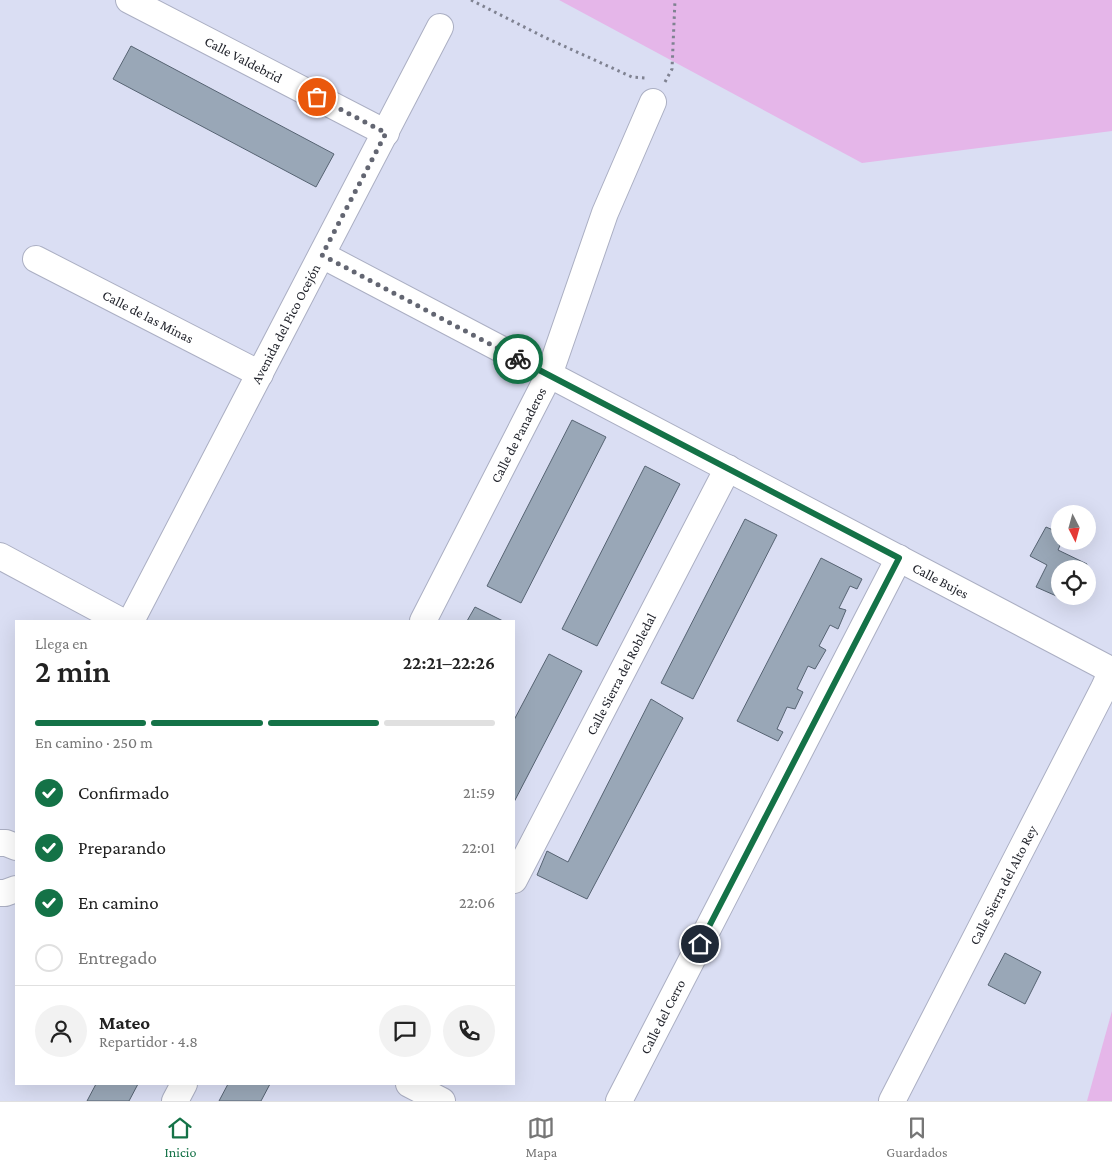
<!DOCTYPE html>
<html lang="es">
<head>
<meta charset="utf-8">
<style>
  :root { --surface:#fff; --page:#f2f2f2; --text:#222; --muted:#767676; --line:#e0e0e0; --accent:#147247 }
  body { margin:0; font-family:"Crimson Pro",serif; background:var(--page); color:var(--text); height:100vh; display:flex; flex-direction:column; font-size:19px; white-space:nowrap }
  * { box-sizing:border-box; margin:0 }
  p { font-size:16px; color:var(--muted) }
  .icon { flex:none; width:28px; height:28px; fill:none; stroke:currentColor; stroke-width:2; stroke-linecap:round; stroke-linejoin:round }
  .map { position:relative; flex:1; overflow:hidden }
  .side { position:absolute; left:15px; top:620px; width:500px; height:465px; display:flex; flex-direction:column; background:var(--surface); border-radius:0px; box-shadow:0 5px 20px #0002 }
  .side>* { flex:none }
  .needle { width:32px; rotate:174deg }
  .controls { position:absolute; left:1051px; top:505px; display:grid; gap:10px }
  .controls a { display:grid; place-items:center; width:45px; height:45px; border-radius:50%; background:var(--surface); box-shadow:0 5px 20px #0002; font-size:25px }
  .pin { position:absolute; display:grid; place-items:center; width:42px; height:42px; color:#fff; margin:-21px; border:2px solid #fff; border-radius:50%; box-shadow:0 1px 5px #0007 }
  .courier { position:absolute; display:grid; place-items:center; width:50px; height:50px; margin:-25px; border:4px solid #147247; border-radius:50%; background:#fff; color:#222; box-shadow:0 1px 6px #0007 }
  .head em { font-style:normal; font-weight:600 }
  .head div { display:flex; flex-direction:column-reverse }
  .head { display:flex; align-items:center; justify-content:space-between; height:85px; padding:0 20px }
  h1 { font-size:32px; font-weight:600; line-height:38px }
  .bar { display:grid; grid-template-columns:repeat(4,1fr); gap:8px 5px; align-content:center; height:60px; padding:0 20px }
  .bar i { height:6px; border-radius:4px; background:var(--line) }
  .bar .current { background:var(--accent) }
  .bar p { grid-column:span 4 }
  .line { display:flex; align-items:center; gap:12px; padding:0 20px; border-top:1px solid var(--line) }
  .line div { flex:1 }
  .round { display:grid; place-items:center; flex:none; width:52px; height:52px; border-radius:26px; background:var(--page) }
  ol { padding:0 20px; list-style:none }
  li { display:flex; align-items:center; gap:15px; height:55px }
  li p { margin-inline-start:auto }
  li .icon { padding:5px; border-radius:50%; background:var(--accent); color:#fff; stroke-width:4 }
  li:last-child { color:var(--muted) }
  li i { width:28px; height:28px; border:2px solid var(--line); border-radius:50% }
  .tab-bar { display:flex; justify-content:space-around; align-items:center; height:70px; border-top:1px solid var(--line); background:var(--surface); font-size:14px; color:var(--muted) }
  .tab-bar a { display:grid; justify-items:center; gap:2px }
  .tab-bar .current { color:var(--accent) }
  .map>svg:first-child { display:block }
</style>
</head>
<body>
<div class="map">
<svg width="1112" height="1101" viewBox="0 0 1112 1101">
  <rect width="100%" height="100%" fill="#dadef3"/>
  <g fill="#e5b6e9">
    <polygon points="559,0 1112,0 1112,131 862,163"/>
    <polygon points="1112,1011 1112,1101 1087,1101"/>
  </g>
  <g fill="#99a7b7" stroke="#566372">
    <polygon points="131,46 334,154 316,187 113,79"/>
    <polygon points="572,420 606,437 521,603 487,586"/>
    <polygon points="645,466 680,484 597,646 562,629"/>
    <polygon points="745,519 777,535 693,699 661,683"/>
    <polygon points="1046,527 1060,533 1060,541 1062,541 1058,550 1087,564 1085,569 1060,569 1060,596 1072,596 1070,602 1036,587 1047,565 1030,556"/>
    <polygon points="821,558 862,579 857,589 850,586 839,608 846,610 838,629 830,625 819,646 826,650 815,669 808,666 797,689 803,692 795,709 787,707 777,729 783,732 778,741 737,721"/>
    <polygon points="475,607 503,621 467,621"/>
    <polygon points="549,654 582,671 514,802 514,720"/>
    <polygon points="651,699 683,718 587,899 537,875 547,851 568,862"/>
    <polygon points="1005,953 1041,972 1025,1004 988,985"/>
    <polygon points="96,1084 138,1084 129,1101 87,1101"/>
    <polygon points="228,1084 270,1084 261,1101 219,1101"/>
  </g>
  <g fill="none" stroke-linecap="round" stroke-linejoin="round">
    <defs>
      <g id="street">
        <path id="s1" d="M129,0L386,133"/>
        <path id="s2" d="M322,255L1107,668L1108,679L1104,688L892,1101"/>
        <path id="s3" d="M36,259L260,374"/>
        <polyline points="0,556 121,621"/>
        <path id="s4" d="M131,621L440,27"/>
        <path id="s5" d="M423,621L549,375L605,213L653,102"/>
        <polyline points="0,843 6,843 16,847"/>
        <path id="s6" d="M514,880L728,468"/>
        <polyline points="0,893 5,893 16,889"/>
        <polyline points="409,1084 442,1101"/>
        <polyline points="175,1101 184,1084"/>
        <path id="s7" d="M619,1101L899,558"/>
      </g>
    </defs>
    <use href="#street" stroke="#abafc3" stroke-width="28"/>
    <g stroke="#7f8291" stroke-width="3" stroke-dasharray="2.5 4" stroke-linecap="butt">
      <polyline points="471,0 544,37 632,77 646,78"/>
      <polyline points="665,82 672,69 675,0"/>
    </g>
    <use href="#street" stroke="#fff" stroke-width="26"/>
  </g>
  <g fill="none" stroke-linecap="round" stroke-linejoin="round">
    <polyline stroke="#636672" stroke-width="5" stroke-dasharray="0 9" points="317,97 386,133 322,255 518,359"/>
    <polyline stroke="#147247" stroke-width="6" points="518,359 899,558 700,944"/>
  </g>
  <g text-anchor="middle" stroke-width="5" stroke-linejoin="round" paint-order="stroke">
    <g font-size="14" fill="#23252d" stroke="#fff">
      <text dy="5" stroke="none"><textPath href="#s1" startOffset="129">Calle Valdebrid</textPath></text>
      <text dy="5" stroke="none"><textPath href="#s3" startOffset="126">Calle de las Minas</textPath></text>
      <text dy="5" stroke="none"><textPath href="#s4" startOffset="335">Avenida del Pico Ocejón</textPath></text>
      <text dy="5" stroke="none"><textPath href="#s5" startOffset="209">Calle de Panaderos</textPath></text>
      <text dy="5" stroke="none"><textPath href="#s2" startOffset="699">Calle Bujes</textPath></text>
      <text dy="5" stroke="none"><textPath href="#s6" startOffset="232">Calle Sierra del Robledal</textPath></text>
      <text transform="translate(1003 885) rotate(-63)" y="5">Calle Sierra del Alto Rey</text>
      <text dy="5" stroke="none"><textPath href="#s7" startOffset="95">Calle del Cerro</textPath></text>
    </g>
  </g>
</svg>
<div class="controls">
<a><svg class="needle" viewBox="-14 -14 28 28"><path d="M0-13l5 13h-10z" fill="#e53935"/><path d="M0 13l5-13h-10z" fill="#767676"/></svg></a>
<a><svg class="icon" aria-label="locate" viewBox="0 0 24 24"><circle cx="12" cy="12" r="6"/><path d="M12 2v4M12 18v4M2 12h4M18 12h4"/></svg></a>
</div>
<div class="pin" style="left:317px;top:97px;background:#ea580c"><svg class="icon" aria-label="bag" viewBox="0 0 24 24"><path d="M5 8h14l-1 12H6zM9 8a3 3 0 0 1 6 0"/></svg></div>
<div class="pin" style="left:700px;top:944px;background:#1f2937"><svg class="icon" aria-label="home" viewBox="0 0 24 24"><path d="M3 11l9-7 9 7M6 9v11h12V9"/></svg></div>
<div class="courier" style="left:518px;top:359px"><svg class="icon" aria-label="bike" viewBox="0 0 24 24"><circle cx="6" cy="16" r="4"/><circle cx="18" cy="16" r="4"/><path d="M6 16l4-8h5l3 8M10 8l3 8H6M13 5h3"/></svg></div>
<section class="side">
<div class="head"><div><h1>2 min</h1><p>Llega en</p></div><em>22:21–22:26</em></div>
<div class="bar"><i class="current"></i><i class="current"></i><i class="current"></i><i></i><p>En camino · 250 m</p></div>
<ol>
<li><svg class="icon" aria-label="check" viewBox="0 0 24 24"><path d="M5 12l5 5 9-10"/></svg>Confirmado<p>21:59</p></li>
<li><svg class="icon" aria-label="check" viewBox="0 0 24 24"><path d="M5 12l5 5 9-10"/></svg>Preparando<p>22:01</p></li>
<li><svg class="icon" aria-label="check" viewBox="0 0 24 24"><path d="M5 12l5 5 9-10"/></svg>En camino<p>22:06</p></li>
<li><i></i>Entregado</li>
</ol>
<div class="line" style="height:90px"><a class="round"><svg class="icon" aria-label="person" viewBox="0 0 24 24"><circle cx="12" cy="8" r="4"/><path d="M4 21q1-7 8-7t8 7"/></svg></a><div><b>Mateo</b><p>Repartidor · 4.8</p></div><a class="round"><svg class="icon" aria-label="chat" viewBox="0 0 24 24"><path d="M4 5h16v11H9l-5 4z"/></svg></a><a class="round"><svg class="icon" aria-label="phone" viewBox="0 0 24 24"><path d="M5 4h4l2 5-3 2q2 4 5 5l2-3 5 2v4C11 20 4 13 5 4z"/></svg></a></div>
</section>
</div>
<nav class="tab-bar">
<a class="current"><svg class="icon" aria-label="home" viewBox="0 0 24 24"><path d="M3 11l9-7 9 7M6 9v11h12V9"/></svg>Inicio</a>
<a><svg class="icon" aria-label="map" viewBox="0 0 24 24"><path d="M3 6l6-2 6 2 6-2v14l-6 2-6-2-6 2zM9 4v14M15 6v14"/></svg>Mapa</a>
<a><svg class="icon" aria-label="saved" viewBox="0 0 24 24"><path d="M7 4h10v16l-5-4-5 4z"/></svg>Guardados</a>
</nav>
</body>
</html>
